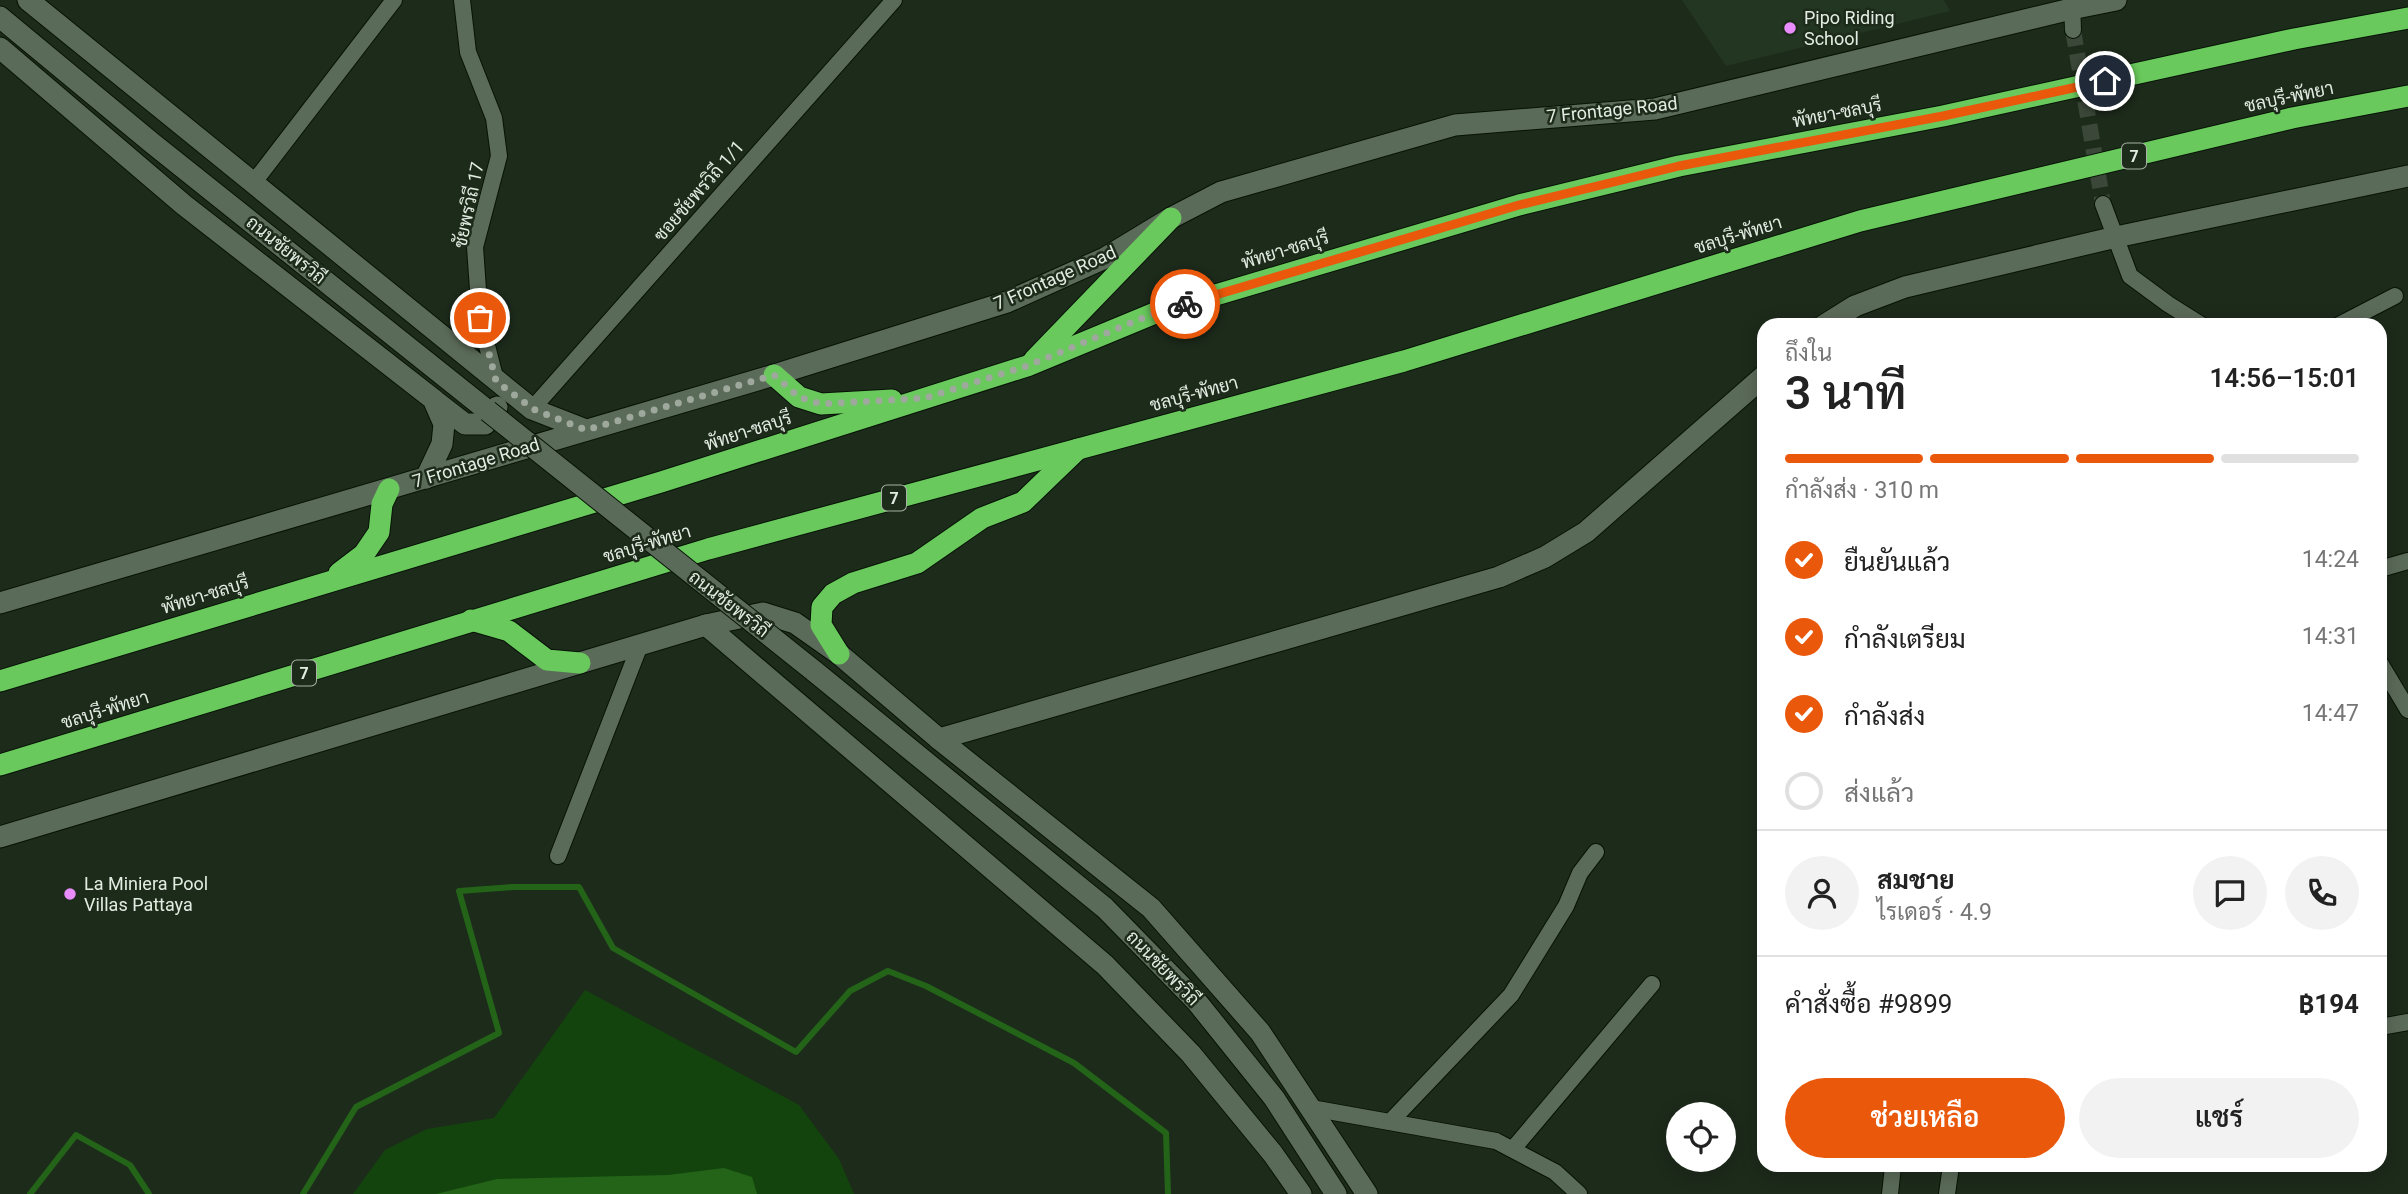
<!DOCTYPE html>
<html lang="th">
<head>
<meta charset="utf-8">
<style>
  :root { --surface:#fff; --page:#f2f2f2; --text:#222; --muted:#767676; --line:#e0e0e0; --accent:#ea580c }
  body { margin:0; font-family:Roboto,Sarabun,sans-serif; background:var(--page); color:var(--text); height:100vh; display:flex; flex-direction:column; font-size:26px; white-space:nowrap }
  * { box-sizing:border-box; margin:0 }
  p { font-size:23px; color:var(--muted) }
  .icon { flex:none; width:38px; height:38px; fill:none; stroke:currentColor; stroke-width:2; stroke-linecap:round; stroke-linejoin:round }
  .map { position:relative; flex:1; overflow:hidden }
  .panel { position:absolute; left:1757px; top:318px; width:630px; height:854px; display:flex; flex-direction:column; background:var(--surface); border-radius:21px; box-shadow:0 4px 18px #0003 }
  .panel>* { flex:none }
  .fabs { position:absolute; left:1666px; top:1102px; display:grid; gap:14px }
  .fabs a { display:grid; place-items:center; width:70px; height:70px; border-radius:50%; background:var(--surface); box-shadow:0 4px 18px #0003; font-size:35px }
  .pin { position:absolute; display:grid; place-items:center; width:60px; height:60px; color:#fff; margin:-30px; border:4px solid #fff; border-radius:50%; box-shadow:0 2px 7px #0007 }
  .courier { position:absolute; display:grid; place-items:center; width:70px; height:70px; margin:-35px; border:5px solid #ea580c; border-radius:50%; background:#fff; color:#222; box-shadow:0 2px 9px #0007 }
  .summary em { font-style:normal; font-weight:600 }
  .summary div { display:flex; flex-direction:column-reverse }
  .summary { display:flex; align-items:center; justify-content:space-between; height:119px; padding:0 28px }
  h1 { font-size:46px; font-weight:600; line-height:52px }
  .bar { display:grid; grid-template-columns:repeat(4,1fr); gap:10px 7px; align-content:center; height:84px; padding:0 28px }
  .bar i { height:9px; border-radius:5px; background:var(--line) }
  .bar .current { background:var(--accent) }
  .bar p { grid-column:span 4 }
  .line { display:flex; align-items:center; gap:18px; padding:0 28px; border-top:2px solid var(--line) }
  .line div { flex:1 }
  .round { display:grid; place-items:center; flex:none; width:74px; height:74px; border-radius:37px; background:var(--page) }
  ol { padding:0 28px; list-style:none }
  li { display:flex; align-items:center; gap:21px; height:77px }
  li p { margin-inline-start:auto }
  li .icon { padding:7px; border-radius:50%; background:var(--accent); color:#fff; stroke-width:4 }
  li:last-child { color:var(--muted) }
  li i { width:38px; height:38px; border:4px solid var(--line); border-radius:50% }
  .button { display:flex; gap:14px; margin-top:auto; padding:14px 28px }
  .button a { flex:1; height:80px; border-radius:42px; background:var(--accent); color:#fff; font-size:28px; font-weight:600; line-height:80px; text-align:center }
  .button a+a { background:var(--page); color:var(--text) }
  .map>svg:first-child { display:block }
</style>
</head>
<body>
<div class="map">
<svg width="2408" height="1194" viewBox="0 0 2408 1194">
  <rect width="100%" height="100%" fill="#1d2b1b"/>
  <polygon fill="#233621" points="1682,0 1944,0 1950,11 1726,66"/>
  <polygon fill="#14440d" points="585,990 799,1105 839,1159 854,1194 353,1194 385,1150 427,1129 494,1118"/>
  <polygon fill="#236419" points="724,1168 752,1177 757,1194 436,1194 497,1179 668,1175"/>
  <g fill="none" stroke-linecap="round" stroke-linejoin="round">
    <g stroke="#236419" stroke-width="6">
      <polyline points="30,1194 76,1135 130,1165 149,1194"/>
      <polyline points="303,1194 356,1107 499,1033 459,891 513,887 579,887 613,948 796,1052 850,991 888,971 926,986 1074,1063 1166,1133 1168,1194"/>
    </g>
    <polyline stroke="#3b4839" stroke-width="16" stroke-dasharray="16 8" stroke-linecap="butt" points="2073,30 2103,204"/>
    <defs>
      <g id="street">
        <polyline points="462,0 468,52 494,118 499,156 475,247 480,318 496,381"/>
        <polyline points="2072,1 2073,30"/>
        <polyline points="254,182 394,0"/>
        <polyline points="2103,204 2130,276 2168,304 2203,326"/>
        <polyline points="2337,326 2395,296"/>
        <polyline points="532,409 894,0"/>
        <polyline points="2380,569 2408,561"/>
        <polyline points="2380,663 2408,710"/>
        <polyline points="558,856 640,645"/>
        <polyline points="2380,1027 2408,1022"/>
        <polyline points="1311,1108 1496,1141 1555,1172 1579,1194"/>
        <polyline points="1391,1121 1511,995 1566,906 1580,873 1596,852"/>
        <polyline points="1513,1149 1652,984"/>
        <polyline points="1890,1194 1893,1166"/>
        <polyline points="1947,1194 1951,1166"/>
      </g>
      <g id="secondary">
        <polyline points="28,0 532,409 586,430"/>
        <polyline points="0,17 152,143 488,411"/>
        <polyline points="0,48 184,205 433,399 444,424 442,444 426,478"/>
        <polyline points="1823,326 1855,306 1905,287 2116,237 2408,176"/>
        <polyline points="434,400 465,424 485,424 497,407"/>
        <polyline points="0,603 774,375 1007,302 1105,258 1171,218 1221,192 1455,125 1655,109 2071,9 2116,0"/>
        <polyline points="706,625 1105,965 1191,1054 1273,1154 1301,1194"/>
        <polyline points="814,671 1105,908 1197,1002 1274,1098 1336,1194"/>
        <polyline points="939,739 1499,577 1545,557 1586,532 1764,376"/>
        <polyline points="0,837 706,625 763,613 795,623 839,654 939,739 1151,908 1260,1032 1367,1194"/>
      </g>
      <g id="highway">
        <polyline points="1034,360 1171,218"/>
        <polyline points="774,375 799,397 821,404 892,400"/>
        <polyline points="339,573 364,554 379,532 382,504 389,489"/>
        <polyline points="471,620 509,631 547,660 580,663"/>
        <polyline points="839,654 821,625 822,607 833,594 853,583 917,563 982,518 1023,502 1078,449"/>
        <polyline points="0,681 661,482 1027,366 1155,313 1519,205 1679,166 1943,116 2294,39 2408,18"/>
        <polyline points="0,765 708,549 1404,361 1860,221 2292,118 2408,96"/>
      </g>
    </defs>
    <use href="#street" stroke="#071306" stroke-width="18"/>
    <use href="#secondary" stroke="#071306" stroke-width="23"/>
    <use href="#highway" stroke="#071306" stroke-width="23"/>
    <use href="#street" stroke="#5b6b59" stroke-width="16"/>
    <use href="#secondary" stroke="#5b6b59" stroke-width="21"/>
    <use href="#highway" stroke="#69c95c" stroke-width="21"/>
    <defs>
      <polyline id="secondary-bridge" points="488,411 814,671"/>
    </defs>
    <use href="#secondary-bridge" stroke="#071306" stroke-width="23" stroke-linecap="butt"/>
    <use href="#secondary-bridge" stroke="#5b6b59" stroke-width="21"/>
  </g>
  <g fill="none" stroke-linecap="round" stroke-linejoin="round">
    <polyline stroke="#9ea89c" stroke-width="7" stroke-dasharray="0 12.6" points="480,318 496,381 533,409 586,430 774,375 799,397 821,404 925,398 1027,366 1155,313 1185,304"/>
    <polyline stroke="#ea580c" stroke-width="9" points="1185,304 1519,205 1626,179 1679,166 1943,116 2105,81"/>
  </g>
  <g fill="#e98dfd" stroke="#1d2b1b" stroke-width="2.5">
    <circle cx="1790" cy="28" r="7"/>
    <circle cx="70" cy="894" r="7"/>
  </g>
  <g text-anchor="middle" stroke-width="5" stroke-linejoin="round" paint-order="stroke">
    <g fill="#1d2b1b" stroke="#a8b2a6" stroke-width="2">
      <rect x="2122" y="143.5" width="24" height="25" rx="5"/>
      <rect x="882" y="485.5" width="24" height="25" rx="5"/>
      <rect x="292" y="660.5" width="24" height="25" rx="5"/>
    </g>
    <g font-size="16" font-weight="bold" fill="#e3ece2">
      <text x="2134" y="162">7</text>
      <text x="894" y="504">7</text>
      <text x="304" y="679">7</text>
    </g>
    <g font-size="18" fill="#e3ece2" stroke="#1d2b1b" text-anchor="start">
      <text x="1804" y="24">Pipo Riding<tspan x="1804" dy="21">School</tspan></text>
      <text x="84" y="890">La Miniera Pool<tspan x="84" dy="21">Villas Pattaya</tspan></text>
    </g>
    <g font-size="18" fill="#e3ece2" stroke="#1d2b1b">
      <text transform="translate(2289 97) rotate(-12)" y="6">ชลบุรี-พัทยา</text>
      <text transform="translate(1612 110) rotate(-6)" y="6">7 Frontage Road</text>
      <text transform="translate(1837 113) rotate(-11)" y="6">พัทยา-ชลบุรี</text>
      <text transform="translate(699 191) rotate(-49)" y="6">ซอยชัยพรวิถี 1/1</text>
      <text transform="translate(469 205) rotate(-78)" y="6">ชัยพรวิถี 17</text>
      <text transform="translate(1738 235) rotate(-17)" y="6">ชลบุรี-พัทยา</text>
      <text transform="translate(286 250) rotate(39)" y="6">ถนนชัยพรวิถี</text>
      <text transform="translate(1285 250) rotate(-17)" y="6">พัทยา-ชลบุรี</text>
      <text transform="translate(1055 278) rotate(-24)" y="6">7 Frontage Road</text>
      <text transform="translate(1194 394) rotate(-15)" y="6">ชลบุรี-พัทยา</text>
      <text transform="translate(748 431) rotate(-18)" y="6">พัทยา-ชลบุรี</text>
      <text transform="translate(476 463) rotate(-17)" y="6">7 Frontage Road</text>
      <text transform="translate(647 544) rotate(-17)" y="6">ชลบุรี-พัทยา</text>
      <text transform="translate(205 595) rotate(-17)" y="6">พัทยา-ชลบุรี</text>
      <text transform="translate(729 604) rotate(38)" y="6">ถนนชัยพรวิถี</text>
      <text transform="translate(105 710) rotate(-17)" y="6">ชลบุรี-พัทยา</text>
      <text transform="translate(1163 968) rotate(46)" y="6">ถนนชัยพรวิถี</text>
    </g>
  </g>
</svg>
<div class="fabs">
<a><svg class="icon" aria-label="locate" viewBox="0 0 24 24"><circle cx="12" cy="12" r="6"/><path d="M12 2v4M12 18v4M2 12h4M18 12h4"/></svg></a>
</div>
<div class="pin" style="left:480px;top:318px;background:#ea580c"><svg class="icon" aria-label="bag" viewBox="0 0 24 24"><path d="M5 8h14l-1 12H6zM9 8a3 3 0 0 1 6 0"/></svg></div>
<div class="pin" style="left:2105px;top:81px;background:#1f2937"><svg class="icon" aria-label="home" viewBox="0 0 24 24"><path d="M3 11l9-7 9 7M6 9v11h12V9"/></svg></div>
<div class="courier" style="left:1185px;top:304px"><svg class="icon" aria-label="bike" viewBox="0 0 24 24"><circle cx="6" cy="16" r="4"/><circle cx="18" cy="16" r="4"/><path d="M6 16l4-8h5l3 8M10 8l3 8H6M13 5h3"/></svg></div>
<section class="panel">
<div class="summary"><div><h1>3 นาที</h1><p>ถึงใน</p></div><em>14:56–15:01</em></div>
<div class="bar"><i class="current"></i><i class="current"></i><i class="current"></i><i></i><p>กำลังส่ง · 310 m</p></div>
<ol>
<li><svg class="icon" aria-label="check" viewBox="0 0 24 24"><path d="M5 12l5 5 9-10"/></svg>ยืนยันแล้ว<p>14:24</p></li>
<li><svg class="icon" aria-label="check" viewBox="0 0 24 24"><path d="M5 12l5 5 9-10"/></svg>กำลังเตรียม<p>14:31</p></li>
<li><svg class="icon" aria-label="check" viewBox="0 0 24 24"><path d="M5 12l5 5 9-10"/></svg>กำลังส่ง<p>14:47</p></li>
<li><i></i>ส่งแล้ว</li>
</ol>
<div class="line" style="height:126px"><a class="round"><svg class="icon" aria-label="person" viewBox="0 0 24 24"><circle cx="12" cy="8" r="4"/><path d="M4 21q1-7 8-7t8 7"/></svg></a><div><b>สมชาย</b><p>ไรเดอร์ · 4.9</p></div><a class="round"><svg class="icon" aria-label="chat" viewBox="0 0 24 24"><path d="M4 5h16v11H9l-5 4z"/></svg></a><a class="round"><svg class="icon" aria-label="phone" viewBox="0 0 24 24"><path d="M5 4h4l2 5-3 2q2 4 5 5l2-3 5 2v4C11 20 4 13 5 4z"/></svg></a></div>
<div class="line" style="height:91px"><div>คำสั่งซื้อ #9899</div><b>฿194</b></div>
<div class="button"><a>ช่วยเหลือ</a><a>แชร์</a></div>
</section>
</div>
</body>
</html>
